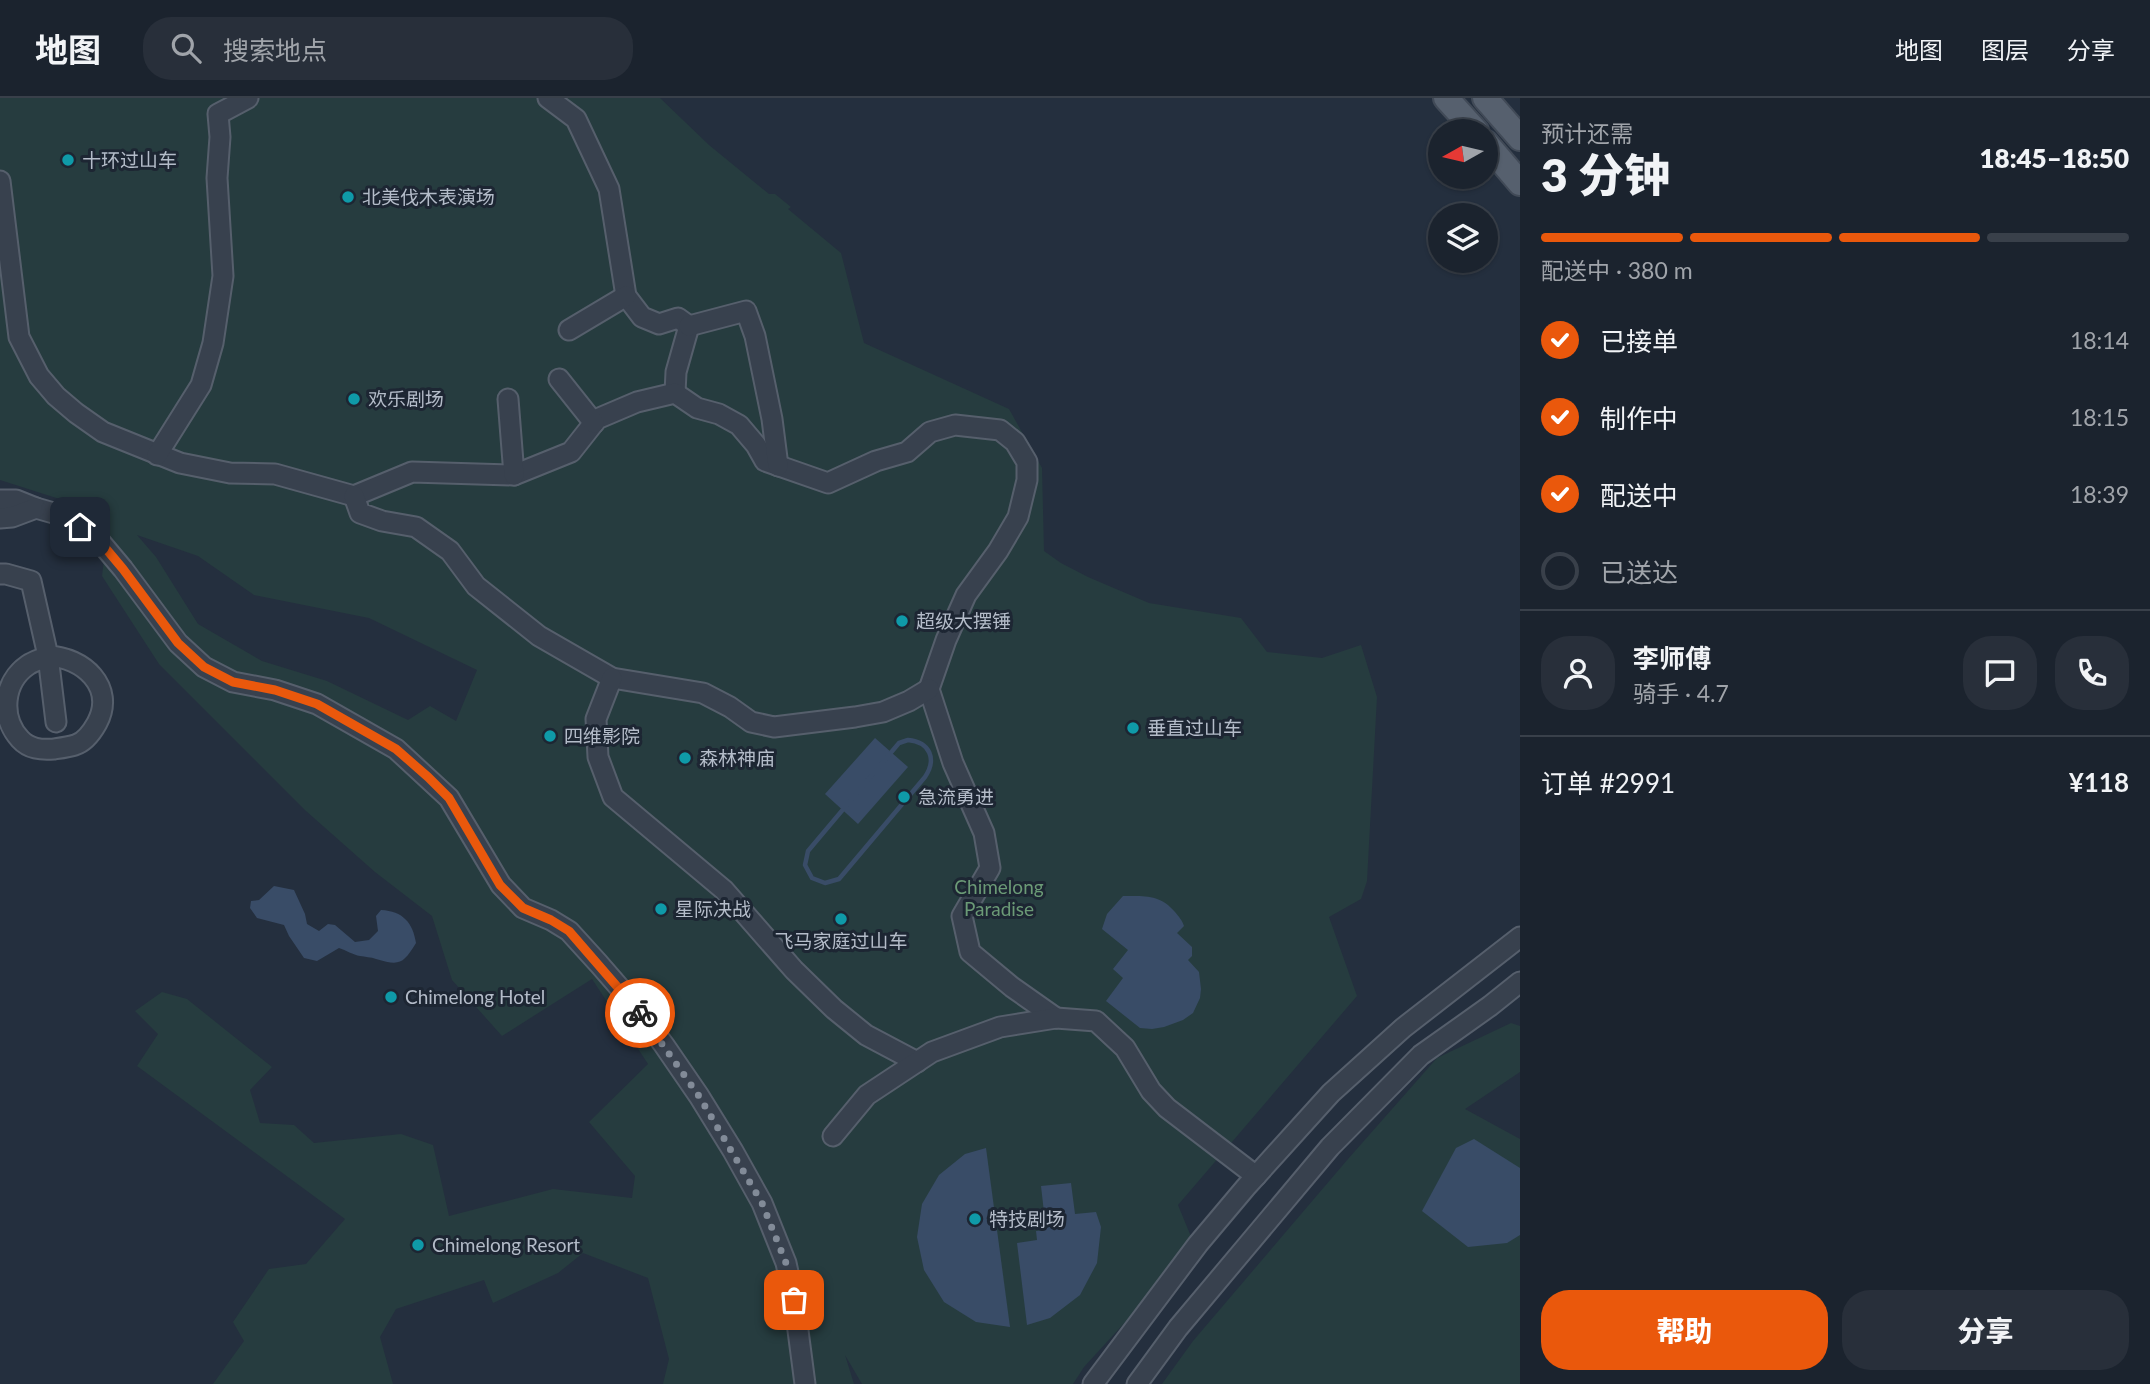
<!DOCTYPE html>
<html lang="zh">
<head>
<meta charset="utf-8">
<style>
  :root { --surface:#1b232e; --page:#282f3a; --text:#f1f3f6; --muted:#a0a4aa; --line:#39404a; --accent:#ea580c }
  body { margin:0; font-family:Lato,"Noto Sans SC",sans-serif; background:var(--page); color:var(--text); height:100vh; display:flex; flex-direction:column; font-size:26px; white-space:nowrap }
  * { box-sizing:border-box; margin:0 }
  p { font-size:23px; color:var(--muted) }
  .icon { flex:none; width:38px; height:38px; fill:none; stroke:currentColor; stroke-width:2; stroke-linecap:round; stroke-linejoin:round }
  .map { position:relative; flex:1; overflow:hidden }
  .drawer { display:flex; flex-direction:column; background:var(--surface); width:630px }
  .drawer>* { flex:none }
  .needle { width:46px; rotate:262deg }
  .fabs { position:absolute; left:1428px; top:21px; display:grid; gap:14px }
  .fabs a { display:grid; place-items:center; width:70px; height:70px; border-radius:50%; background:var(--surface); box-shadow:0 2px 5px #0004,0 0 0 2px var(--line); font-size:35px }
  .pin { position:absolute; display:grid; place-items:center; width:60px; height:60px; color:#fff; margin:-30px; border-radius:14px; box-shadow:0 4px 10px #0006 }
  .courier { position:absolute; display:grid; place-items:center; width:70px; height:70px; margin:-35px; border:5px solid #ea580c; border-radius:50%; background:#fff; color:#222; box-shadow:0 2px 9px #0007 }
  .headline em { font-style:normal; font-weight:800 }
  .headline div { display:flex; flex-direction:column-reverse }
  .headline { display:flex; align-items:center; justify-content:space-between; height:119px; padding:0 21px }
  h1 { font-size:46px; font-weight:800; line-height:52px }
  .bar { display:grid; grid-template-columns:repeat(4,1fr); gap:10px 7px; align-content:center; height:84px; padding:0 21px }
  .bar i { height:9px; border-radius:5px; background:var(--line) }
  .bar .active { background:var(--accent) }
  .bar p { grid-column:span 4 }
  .line { display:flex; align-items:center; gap:18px; padding:0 21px; border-top:2px solid var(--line) }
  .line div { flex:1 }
  .round { display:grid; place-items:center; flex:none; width:74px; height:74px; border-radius:28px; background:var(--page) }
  ol { padding:0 21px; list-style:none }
  li { display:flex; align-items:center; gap:21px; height:77px }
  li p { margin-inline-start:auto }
  li .icon { padding:7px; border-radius:50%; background:var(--accent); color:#fff; stroke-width:4 }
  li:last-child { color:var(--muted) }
  li i { width:38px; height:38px; border:4px solid var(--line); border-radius:50% }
  .primary-button { display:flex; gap:14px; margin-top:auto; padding:14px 21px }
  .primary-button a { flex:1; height:80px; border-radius:28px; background:var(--accent); color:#fff; font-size:28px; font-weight:800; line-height:80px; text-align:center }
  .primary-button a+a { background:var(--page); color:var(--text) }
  header { display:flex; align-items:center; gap:42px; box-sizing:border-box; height:98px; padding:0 35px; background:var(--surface); border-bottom:2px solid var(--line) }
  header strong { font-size:33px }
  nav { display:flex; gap:38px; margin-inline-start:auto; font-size:24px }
  .search { width:490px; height:63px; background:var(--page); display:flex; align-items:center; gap:18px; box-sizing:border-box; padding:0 24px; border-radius:28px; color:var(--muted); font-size:26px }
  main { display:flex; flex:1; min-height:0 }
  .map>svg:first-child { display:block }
</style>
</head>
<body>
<header>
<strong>地图</strong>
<div class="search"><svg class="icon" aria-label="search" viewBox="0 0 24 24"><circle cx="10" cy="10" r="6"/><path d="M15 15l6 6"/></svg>搜索地点</div>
<nav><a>地图</a><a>图层</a><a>分享</a></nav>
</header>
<main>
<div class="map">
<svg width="1520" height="1286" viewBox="0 0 1520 1286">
  <rect width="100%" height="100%" fill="#242f3e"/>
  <g fill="#263c3f" fill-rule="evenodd">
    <path d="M0,0H660L709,47L769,96H775L791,109L788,111L841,155L864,245L1009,311L1042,370L1044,453L1061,465L1088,479L1149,505L1241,520L1267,554L1322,560L1361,547L1377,599L1367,783L1361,801L1329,819L1357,898L1178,1107L1192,1141L1138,1210L1084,1269L1073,1286H862L845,1257L854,1286H663L669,1261L648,1180L583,1155L558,1175L493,1205L484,1182L396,1211L380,1239L393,1286H213L244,1243L233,1224L269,1171L306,1166L345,1121L137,968L158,936L135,913L162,894L187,901L272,969L250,992L260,1025L294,1027L314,1045L401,1036L433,1047L449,1118L553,1091L632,1100L635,1078L589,1024L648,966L592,881L502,938L452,882L432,818L375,774L306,713L159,566L102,478L108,430L69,404L0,382ZM137,437L198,458L254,497L369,520L477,572L456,623L430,608L408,622L327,583L262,563L198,526L156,459Z"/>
    <polygon points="1511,925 1520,928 1520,974 1465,1011 1520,1041 1520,1286 1162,1286 1193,1243 1348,1061 1437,960"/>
  </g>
  <g fill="#394c67">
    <polygon points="875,640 908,669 858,726 825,696"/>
    <path d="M274,788L294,792L305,816L307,826L319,833L328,826L335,827L355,844L369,842L378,833L376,818L381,812C403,813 413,825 416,845C403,866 400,868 376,861C371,859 365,859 360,858C353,857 346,852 339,850L317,863L304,860L289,838L284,827L257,820L250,810L251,803L259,802Z"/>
    <path d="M1123,798C1144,798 1160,796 1175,814C1179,819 1182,822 1184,828L1177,835L1192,849V858L1188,862L1199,874L1201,891L1200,900L1193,915L1183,922L1164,929L1152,931L1140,930L1106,903L1123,880L1113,871L1128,852L1102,831L1107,816Z"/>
    <polygon points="1474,1041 1520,1070 1520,1137 1507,1145 1468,1149 1422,1113 1456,1050"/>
    <polygon points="986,1050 1010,1229 976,1224 944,1204 924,1172 917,1139 922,1106 939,1077 965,1056"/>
    <polygon points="1071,1085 1075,1116 1096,1114 1101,1129 1097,1165 1080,1197 1050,1220 1027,1227 1017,1145 1037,1142 1036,1133 1046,1132 1041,1088"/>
  </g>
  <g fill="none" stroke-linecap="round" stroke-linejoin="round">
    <path stroke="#394c67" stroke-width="4.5" d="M908,642C930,644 937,661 925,679L839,781L825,785L812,780L805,767L808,753L899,645Z"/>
    <defs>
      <g id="minor">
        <polyline points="548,0 576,21 609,91 626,198 642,219 659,226 678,220 689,228 676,274 675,295"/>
        <polyline points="0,83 19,239 39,278 56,298 76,315 103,334 180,365 230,375 275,376 354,398 412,374 514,377 571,354 597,321 637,304 675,295 697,310 719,316 739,327 756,347 765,363 828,385 876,363 907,354 930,334 955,327 1000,332 1015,344 1027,364 1027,382 1018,419 998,453 966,497 946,542 929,591 953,665 984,735 990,770 962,818 970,854 1012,889 1056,920"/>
        <polyline points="689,228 746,213 755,238 772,321 778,368"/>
        <polyline points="569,232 626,198"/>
        <polyline points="559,281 594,325"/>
        <polyline points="508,301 514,377"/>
        <polyline points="157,357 201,287 213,245 223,178 217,80 220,39 218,16 248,0"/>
        <polyline points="354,398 360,415 382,423 416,429 450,453 476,488 539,538 612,580 703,595 730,609 751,624 774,629 855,619 883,614 909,603 929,591"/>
        <polyline points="0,402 16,402 36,410 64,418 97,440 123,471 178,545 204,569 233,584 275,592 317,606 396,651 449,700 501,787 523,810 551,822 569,833 599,866 632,904 664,947 699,998 733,1053 762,1105 786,1165 794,1202 805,1286"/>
        <polyline points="0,420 12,419 36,410"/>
        <path d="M0,476H6L31,483L48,558C42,561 34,563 28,567C3,584 0,619 20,641C29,651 41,652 54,651C61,650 69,649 75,647C85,644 92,634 97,625C116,589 83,559 48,558L56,624"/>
        <polyline points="612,580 596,621 598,659 613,699 724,792 794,872 834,911 866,937 917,964"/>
        <polyline points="833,1038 867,997 932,954 1000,929 1056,920 1096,923 1125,950 1151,993 1167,1010 1256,1078"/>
        <polyline points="1093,1286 1198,1146 1246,1089 1331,995 1403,930 1520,839"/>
        <polyline points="1137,1286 1178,1230 1330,1049 1421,957 1490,908 1520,884"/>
      </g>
      <g id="major">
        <polyline points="1446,0 1476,33"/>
        <polyline points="1485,0 1520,40"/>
        <polyline points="1486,45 1520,85"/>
      </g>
    </defs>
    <use href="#minor" stroke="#565f6c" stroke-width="23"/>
    <use href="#major" stroke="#414a57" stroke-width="28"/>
    <use href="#minor" stroke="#38414e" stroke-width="19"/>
    <use href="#major" stroke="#56606e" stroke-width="24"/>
  </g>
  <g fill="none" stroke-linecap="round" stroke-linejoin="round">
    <polyline stroke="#828b98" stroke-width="7" stroke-dasharray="0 12.6" points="640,915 699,998 762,1105 786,1165 794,1202"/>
    <polyline stroke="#ea580c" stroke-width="9" points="80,429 97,440 123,471 178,545 204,569 233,584 275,592 317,606 396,651 428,679 449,700 500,787 523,810 551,822 569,833 640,915"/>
  </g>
  <g fill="#0f9aa8" stroke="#1d2633" stroke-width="2.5">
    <circle cx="68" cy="62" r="7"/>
    <circle cx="348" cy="99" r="7"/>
    <circle cx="354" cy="301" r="7"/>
    <circle cx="902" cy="523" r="7"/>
    <circle cx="1133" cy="630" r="7"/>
    <circle cx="550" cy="638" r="7"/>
    <circle cx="685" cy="660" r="7"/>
    <circle cx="904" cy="699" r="7"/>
    <circle cx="661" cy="811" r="7"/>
    <circle cx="841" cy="821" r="7"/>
    <circle cx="391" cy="899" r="7"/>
    <circle cx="975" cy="1121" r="7"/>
    <circle cx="418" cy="1147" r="7"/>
  </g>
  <g text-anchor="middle" stroke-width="6" stroke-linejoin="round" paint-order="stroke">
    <g font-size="19" fill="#b4bcc9" stroke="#1d2633" text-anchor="start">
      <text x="82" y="69">十环过山车</text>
      <text x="362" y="106">北美伐木表演场</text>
      <text x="368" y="308">欢乐剧场</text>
      <text x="916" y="530">超级大摆锤</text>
      <text x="1147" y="637">垂直过山车</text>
      <text x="564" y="645">四维影院</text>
      <text x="699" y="667">森林神庙</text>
      <text x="918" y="706">急流勇进</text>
      <text x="675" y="818">星际决战</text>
      <text x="841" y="850" text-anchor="middle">飞马家庭过山车</text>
      <text x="405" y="906">Chimelong Hotel</text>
      <text x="989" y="1128">特技剧场</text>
      <text x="432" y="1154">Chimelong Resort</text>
    </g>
    <g font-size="19" fill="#6b9a76" stroke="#1d2633">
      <text x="999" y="796">Chimelong<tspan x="999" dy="22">Paradise</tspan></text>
    </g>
  </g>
</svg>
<div class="fabs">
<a><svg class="needle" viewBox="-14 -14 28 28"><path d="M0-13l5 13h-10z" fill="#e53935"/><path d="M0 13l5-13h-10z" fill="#a0a4aa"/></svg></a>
<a><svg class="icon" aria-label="layers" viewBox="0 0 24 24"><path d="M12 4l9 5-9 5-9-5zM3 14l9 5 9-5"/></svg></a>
</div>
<div class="pin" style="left:794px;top:1202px;background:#ea580c"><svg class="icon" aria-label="bag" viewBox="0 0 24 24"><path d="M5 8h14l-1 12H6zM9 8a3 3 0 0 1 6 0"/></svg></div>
<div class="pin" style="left:80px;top:429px;background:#1f2937"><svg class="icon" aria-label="home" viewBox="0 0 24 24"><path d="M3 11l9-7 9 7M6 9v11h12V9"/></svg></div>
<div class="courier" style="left:640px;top:915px"><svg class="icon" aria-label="bike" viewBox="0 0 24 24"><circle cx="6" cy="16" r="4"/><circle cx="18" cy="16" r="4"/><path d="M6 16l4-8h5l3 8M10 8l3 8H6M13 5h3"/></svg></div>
</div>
<section class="drawer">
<div class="headline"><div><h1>3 分钟</h1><p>预计还需</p></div><em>18:45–18:50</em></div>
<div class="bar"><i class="active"></i><i class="active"></i><i class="active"></i><i></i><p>配送中 · 380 m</p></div>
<ol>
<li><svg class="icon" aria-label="check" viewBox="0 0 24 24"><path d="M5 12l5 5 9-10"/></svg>已接单<p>18:14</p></li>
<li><svg class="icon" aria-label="check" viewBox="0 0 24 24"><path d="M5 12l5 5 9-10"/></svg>制作中<p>18:15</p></li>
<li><svg class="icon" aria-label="check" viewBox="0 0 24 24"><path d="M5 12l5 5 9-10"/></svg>配送中<p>18:39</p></li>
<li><i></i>已送达</li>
</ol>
<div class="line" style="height:126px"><a class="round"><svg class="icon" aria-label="person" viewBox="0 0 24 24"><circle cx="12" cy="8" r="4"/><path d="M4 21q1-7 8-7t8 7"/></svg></a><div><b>李师傅</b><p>骑手 · 4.7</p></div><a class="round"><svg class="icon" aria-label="chat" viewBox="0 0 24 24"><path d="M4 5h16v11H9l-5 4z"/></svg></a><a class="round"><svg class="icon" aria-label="phone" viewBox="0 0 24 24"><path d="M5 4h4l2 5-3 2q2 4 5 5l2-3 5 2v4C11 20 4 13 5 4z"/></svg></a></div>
<div class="line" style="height:91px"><div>订单 #2991</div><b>¥118</b></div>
<div class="primary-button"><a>帮助</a><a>分享</a></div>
</section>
</main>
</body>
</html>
